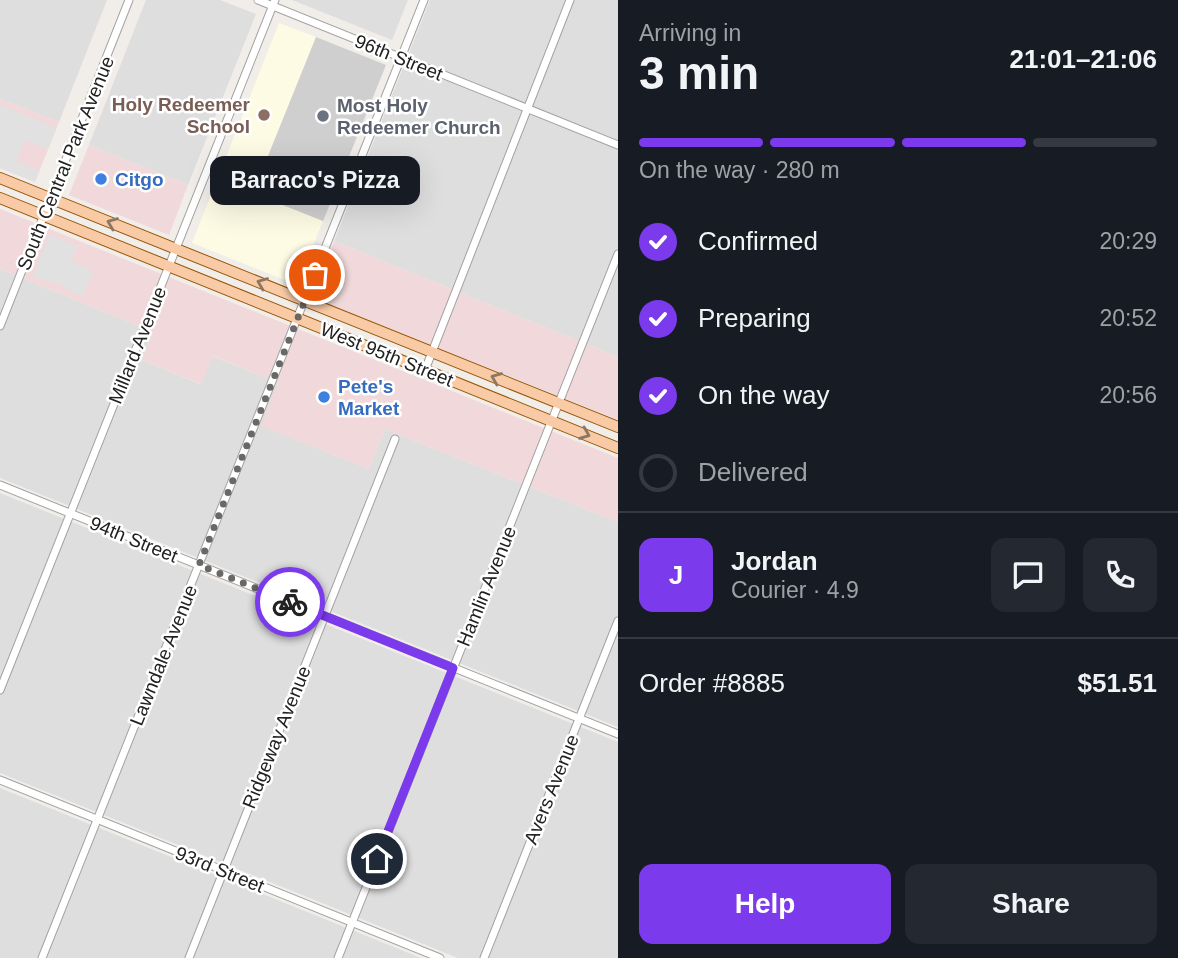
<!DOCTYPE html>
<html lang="en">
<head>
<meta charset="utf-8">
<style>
  :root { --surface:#171b24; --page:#242831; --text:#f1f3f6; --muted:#9ea1a6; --line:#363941; --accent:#7c3aed }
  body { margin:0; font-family:Arial,sans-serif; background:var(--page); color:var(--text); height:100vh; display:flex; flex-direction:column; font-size:26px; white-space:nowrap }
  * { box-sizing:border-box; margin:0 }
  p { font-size:23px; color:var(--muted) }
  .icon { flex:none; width:38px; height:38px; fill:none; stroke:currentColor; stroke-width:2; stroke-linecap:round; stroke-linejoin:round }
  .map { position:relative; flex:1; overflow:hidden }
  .side { display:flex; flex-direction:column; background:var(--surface); width:560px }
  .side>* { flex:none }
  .pin { position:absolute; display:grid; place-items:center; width:60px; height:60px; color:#fff; margin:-30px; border:4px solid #fff; border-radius:50%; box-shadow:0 2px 7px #0007 }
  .courier { position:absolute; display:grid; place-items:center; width:70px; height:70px; margin:-35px; border:5px solid #7c3aed; border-radius:50%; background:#fff; color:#222; box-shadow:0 2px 9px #0007 }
  .bubble { position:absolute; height:49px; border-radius:14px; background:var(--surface); box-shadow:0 7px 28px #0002; font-size:23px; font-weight:800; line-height:49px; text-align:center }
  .overview em { font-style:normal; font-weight:800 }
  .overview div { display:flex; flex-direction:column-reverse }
  .overview { display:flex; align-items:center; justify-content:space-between; height:119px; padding:0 21px }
  h1 { font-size:46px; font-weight:800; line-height:52px }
  .bar { display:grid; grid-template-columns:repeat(4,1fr); gap:10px 7px; align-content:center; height:84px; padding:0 21px }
  .bar i { height:9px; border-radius:5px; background:var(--line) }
  .bar .selected { background:var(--accent) }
  .bar p { grid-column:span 4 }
  .line { display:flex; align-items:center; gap:18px; padding:0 21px; border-top:2px solid var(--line) }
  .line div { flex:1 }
  .round { display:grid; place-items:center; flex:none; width:74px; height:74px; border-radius:14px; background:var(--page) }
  ol { padding:0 21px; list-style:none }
  li { display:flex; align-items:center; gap:21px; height:77px }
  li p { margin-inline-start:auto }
  li .icon { padding:7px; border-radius:50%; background:var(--accent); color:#fff; stroke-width:4 }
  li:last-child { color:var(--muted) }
  li i { width:38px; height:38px; border:4px solid var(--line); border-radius:50% }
  .button { display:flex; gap:14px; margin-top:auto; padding:14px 21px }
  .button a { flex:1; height:80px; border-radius:14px; background:var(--accent); color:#fff; font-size:28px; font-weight:800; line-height:80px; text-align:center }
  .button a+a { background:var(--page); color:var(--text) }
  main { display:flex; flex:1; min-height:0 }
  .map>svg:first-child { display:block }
</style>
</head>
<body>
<main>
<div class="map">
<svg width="618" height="958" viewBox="0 0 618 958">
  <rect width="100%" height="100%" fill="#f1ede9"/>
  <g fill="#dfdedf">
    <polygon points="0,0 107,0 59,122 0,99"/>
    <polygon points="146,0 220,0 256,14 188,185 89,145"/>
    <polygon points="292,0 408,0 392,40"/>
    <polygon points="430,0 618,0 618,357 334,241"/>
    <polygon points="0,269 153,332 142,360 200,384 212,356 279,383 262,426 369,469 385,429 618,522 618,727 0,478"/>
    <polygon points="0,493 618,742 618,958 458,958 0,773"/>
    <polygon points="0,788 421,958 0,958"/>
  </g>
  <g fill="#f1d9db">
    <polygon points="0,99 59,122 35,182 0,168"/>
    <polygon points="89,145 188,185 169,235 69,195"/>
    <polygon points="0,209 618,458 618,522 385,429 369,469 261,426 278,383 213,356 201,384 142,360 153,332 0,269"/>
    <polygon points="334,241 618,357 618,420 314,298"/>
  </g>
  <polygon fill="#fefbe5" points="279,23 316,37 254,193 323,221 297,285 192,243"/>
  <polygon fill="#cfcfcf" points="316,37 386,65 323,221 253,193"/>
  <g fill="#e1e1e1">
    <polygon points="0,105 56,128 48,149 25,140 16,161 39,171 35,182 0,168"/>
    <polygon points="49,235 77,246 71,262 93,271 82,296 66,289 66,286 54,281 52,283 33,276"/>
  </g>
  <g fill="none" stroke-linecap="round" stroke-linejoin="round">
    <defs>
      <g id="street">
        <polyline points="258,0 618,145"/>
        <polyline points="0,326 129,0"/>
        <polyline points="425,370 570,0"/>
        <polyline points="0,485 618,734"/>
        <polyline points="0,690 275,0"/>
        <polyline points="0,780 440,958"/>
        <polyline points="42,958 424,0"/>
        <polyline points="189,958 395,439"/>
        <polyline points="338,958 618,254"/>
        <polyline points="484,958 618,621"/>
      </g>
      <g id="primary">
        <polyline points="0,178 618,427"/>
        <polyline points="0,198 618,448"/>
      </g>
    </defs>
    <use href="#street" stroke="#a2a2a2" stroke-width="9"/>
    <use href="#primary" stroke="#985506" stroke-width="12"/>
    <use href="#street" stroke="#fff" stroke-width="7"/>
    <use href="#primary" stroke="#f8caa6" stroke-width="10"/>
  </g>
  <defs><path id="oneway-chevron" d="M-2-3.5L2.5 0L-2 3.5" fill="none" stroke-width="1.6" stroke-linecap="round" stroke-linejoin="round" transform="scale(1.75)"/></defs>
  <g stroke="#8c7664">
    <use href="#oneway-chevron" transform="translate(112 223) rotate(-158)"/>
    <use href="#oneway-chevron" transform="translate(262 283) rotate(-158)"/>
    <use href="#oneway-chevron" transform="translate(496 378) rotate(-158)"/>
    <use href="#oneway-chevron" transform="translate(585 434) rotate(22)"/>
  </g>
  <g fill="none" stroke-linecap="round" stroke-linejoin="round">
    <polyline stroke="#6a6867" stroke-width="7" stroke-dasharray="0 12.6" points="290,602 199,565 315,275"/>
    <polyline stroke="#7c3aed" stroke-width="9" points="290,602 453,668 377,859"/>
  </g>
  <circle fill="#8d6e63" stroke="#fff" stroke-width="2.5" cx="264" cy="115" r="7"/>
  <circle fill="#6b7280" stroke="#fff" stroke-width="2.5" cx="323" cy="116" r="7"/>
  <g fill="#3f7fe0" stroke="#fff" stroke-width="2.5">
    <circle cx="101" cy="179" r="7"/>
    <circle cx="324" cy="397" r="7"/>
  </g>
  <g text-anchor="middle" stroke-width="5" stroke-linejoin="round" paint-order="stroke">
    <g font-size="19" fill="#212121" stroke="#fff">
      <text transform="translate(399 57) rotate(22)" y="7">96th Street</text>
      <text transform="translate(65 163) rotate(-68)" y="7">South Central Park Avenue</text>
      <text transform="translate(137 345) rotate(-68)" y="7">Millard Avenue</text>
      <text transform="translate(387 354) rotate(22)" y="7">West 95th Street</text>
      <text transform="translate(134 539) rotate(22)" y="7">94th Street</text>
      <text transform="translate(486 586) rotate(-68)" y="7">Hamlin Avenue</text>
      <text transform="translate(163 655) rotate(-68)" y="7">Lawndale Avenue</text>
      <text transform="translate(276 737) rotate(-68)" y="7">Ridgeway Avenue</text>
      <text transform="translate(551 789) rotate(-68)" y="7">Avers Avenue</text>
      <text transform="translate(220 869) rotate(22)" y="7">93rd Street</text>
    </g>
    <g font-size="19" font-weight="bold" fill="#785e54" stroke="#fff" text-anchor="end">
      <text x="250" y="111">Holy Redeemer<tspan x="250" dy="22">School</tspan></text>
    </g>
    <g font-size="19" font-weight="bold" fill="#5b616d" stroke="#fff" text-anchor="start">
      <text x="337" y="112">Most Holy<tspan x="337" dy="22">Redeemer Church</tspan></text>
    </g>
    <g font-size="19" font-weight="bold" fill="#366cbe" stroke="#fff" text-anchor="start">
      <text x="115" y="186">Citgo</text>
      <text x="338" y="393">Pete's<tspan x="338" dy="22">Market</tspan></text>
    </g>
  </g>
</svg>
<div class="pin" style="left:315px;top:275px;background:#ea580c"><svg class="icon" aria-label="bag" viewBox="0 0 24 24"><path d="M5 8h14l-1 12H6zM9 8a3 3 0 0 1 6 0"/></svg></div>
<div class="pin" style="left:377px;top:859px;background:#1f2937"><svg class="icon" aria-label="home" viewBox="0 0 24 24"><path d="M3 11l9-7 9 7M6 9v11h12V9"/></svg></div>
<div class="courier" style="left:290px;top:602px"><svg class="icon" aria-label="bike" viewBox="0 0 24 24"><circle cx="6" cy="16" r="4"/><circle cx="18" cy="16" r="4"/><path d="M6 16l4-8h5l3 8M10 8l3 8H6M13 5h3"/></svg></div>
<div class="bubble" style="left:210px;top:156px;width:210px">Barraco's Pizza</div>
</div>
<section class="side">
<div class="overview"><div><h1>3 min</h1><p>Arriving in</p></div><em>21:01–21:06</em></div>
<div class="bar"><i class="selected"></i><i class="selected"></i><i class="selected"></i><i></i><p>On the way · 280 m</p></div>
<ol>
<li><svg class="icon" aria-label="check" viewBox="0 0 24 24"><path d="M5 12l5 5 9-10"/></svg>Confirmed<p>20:29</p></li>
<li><svg class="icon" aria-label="check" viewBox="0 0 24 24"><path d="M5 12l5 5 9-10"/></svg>Preparing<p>20:52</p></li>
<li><svg class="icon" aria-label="check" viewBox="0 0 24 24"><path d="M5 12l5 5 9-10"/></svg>On the way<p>20:56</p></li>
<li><i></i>Delivered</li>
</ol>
<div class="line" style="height:126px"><b class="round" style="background:var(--accent);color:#fff">J</b><div><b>Jordan</b><p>Courier · 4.9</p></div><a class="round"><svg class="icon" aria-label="chat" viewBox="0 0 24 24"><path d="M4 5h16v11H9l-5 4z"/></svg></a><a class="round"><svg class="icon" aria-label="phone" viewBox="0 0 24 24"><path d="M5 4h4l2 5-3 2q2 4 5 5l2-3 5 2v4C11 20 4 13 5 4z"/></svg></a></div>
<div class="line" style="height:91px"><div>Order #8885</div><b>$51.51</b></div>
<div class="button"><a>Help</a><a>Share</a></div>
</section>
</main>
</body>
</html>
